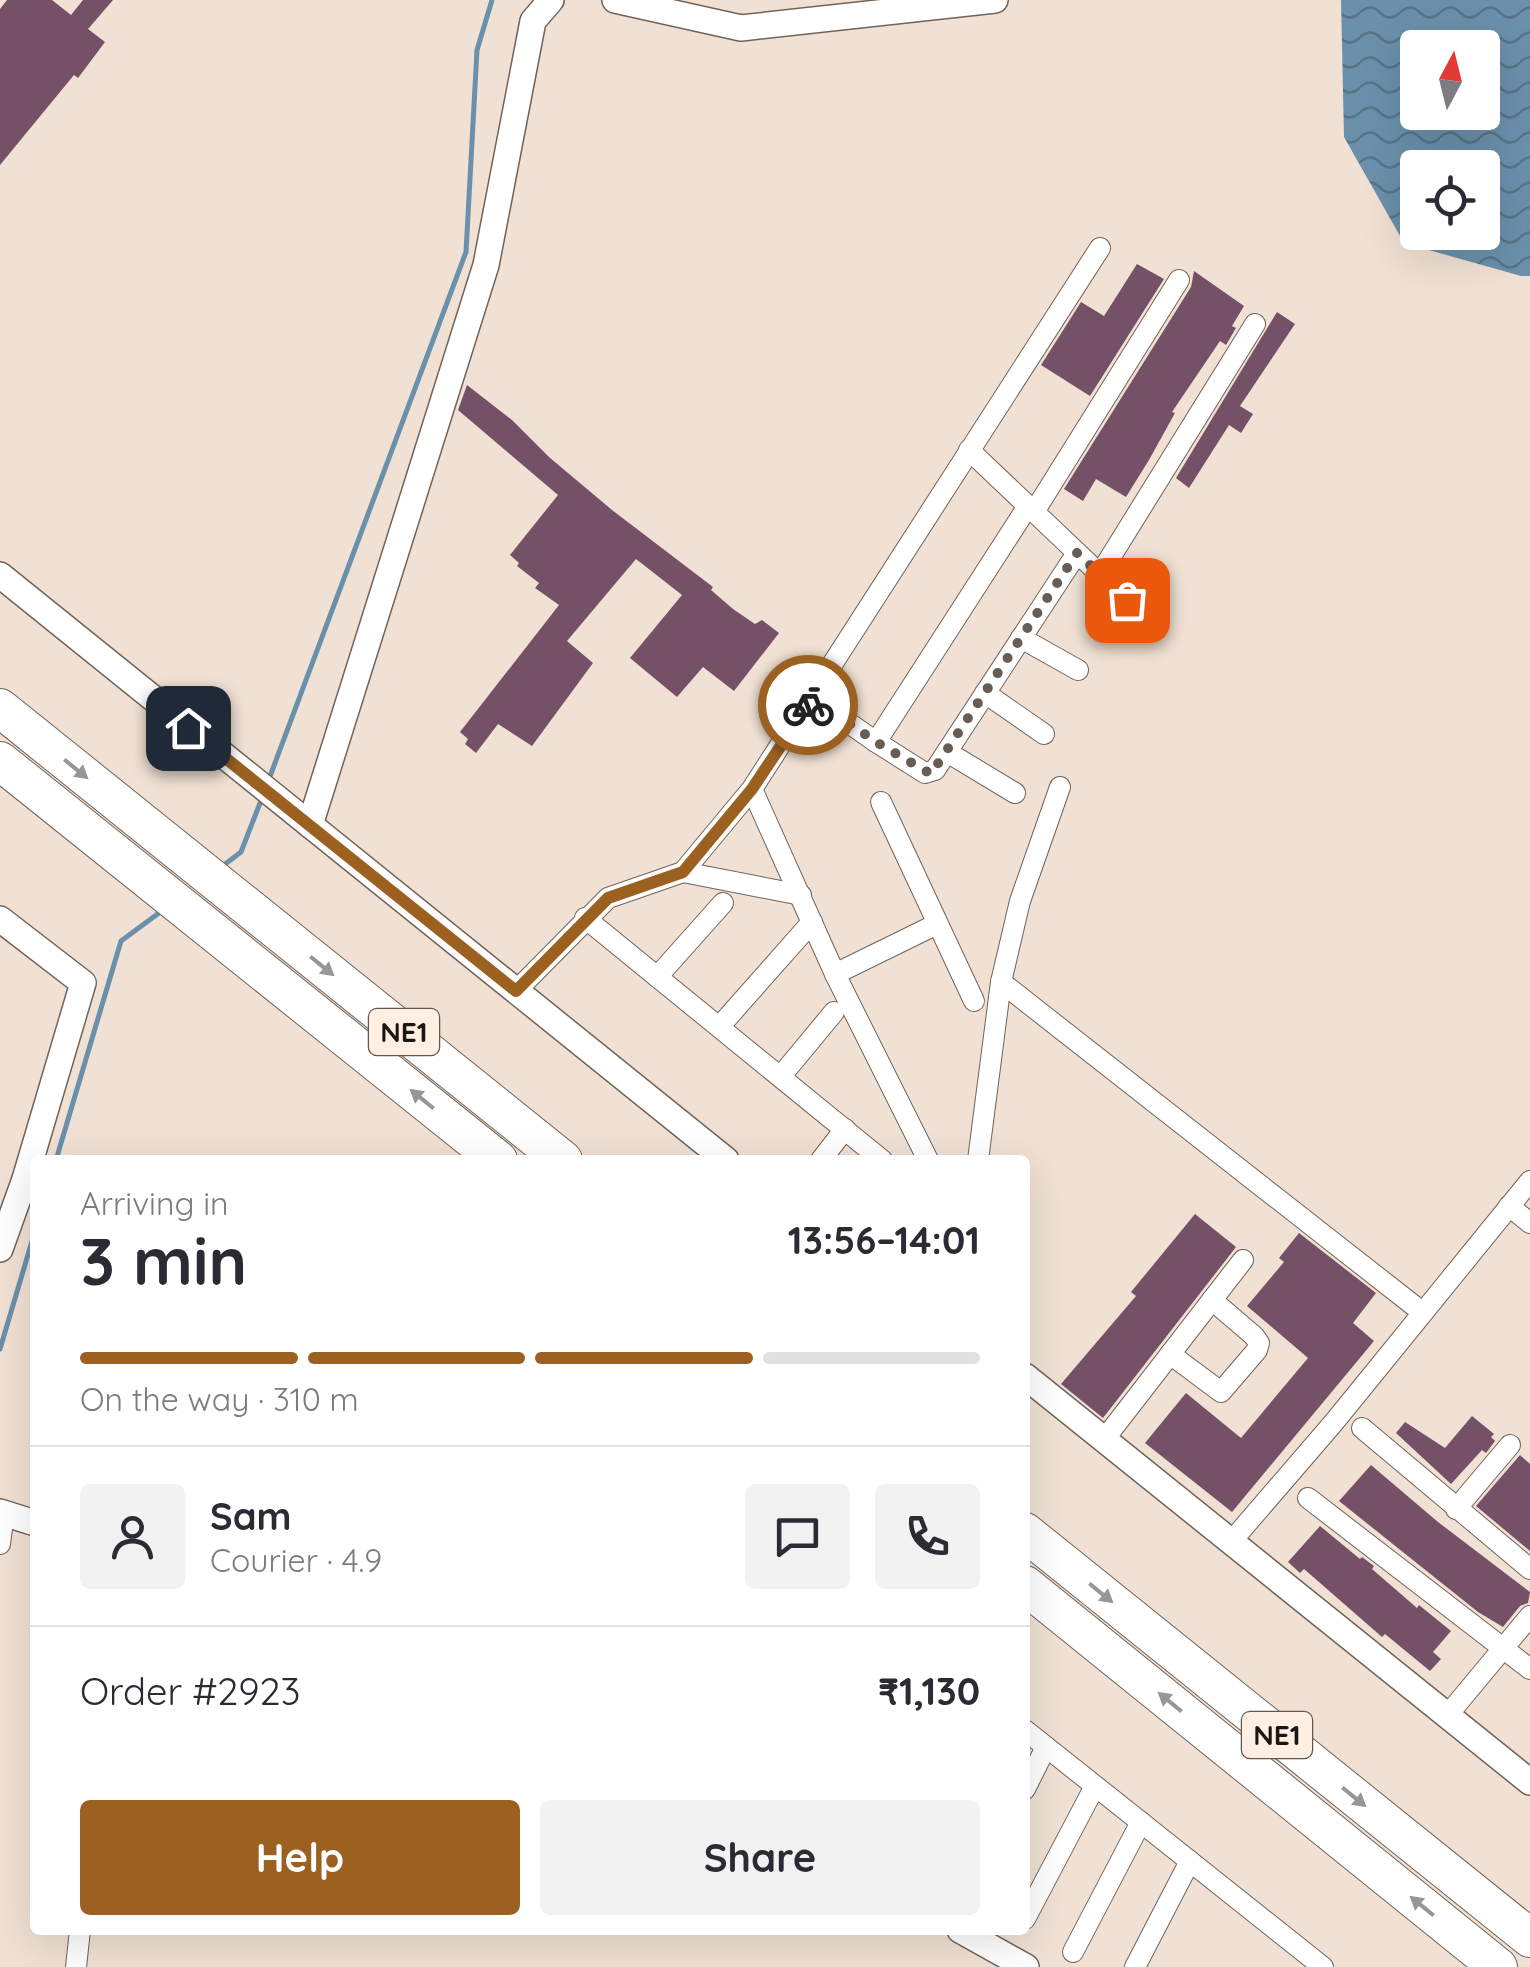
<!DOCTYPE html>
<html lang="en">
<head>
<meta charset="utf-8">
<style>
  :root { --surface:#fff; --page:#f2f2f3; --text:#2b2b33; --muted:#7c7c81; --line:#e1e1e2; --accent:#9c6121 }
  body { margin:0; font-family:Quicksand,sans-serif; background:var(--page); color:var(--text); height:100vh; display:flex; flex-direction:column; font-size:38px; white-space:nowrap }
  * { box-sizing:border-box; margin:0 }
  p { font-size:32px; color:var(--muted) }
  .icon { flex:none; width:55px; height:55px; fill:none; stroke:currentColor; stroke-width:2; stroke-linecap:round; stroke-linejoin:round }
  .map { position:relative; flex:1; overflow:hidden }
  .sheet { position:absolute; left:30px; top:1155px; width:1000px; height:780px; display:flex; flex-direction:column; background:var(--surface); border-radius:10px; box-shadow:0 10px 40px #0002 }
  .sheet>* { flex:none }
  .needle { width:65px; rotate:7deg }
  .controls { position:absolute; left:1400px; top:30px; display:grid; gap:20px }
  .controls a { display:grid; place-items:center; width:100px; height:100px; border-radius:10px; background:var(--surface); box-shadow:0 10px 40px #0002; font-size:50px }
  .pin { position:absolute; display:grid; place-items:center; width:85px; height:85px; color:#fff; margin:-42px; border-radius:20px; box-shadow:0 5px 15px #0006 }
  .courier { position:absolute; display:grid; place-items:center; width:100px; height:100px; margin:-50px; border:8px solid #9c6121; border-radius:50%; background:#fff; color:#222; box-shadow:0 2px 12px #0007 }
  .summary em { font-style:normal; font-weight:800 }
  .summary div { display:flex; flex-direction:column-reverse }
  .summary { display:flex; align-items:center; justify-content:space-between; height:170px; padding:0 50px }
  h1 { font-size:65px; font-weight:800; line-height:75px }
  .bar { display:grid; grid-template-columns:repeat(4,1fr); gap:15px 10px; align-content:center; height:120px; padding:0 50px }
  .bar i { height:12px; border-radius:8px; background:var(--line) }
  .bar .active { background:var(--accent) }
  .bar p { grid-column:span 4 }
  .line { display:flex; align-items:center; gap:25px; padding:0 50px; border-top:2px solid var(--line) }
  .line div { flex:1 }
  .round { display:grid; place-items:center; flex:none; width:105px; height:105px; border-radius:10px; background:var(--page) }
  .button { display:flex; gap:20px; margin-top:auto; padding:20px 50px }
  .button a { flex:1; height:115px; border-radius:10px; background:var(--accent); color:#fff; font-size:40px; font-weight:800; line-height:115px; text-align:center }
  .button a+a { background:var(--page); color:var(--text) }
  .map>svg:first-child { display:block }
</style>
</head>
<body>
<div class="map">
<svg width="1530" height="1967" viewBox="0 0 1530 1967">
  <defs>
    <pattern id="water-waves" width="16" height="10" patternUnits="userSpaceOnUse" patternTransform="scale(2.5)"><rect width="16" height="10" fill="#6b90ab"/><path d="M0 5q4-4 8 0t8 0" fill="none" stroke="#57758a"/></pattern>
  </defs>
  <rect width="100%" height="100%" fill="#f1e1d4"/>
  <path fill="url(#water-waves)" fill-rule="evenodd" d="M1341,0H1530V276H1521L1404,243L1344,137ZM1418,48H1482V112H1418ZM1418,168H1482V232H1418Z"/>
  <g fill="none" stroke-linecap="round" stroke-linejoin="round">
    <g stroke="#6b90ab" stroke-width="5">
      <polyline points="269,779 466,252 477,50 492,0"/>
      <polyline points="220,868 241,852 262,798"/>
      <polyline points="56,1160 121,941 163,910"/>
      <polyline points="0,1349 35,1231"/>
    </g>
  </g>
  <g fill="#755167">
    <polygon points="7,0 52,0 71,15 83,0 113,0 88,29 105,42 78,78 74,75 0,165 0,9"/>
    <polygon points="1137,264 1164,279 1090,396 1041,365 1081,302 1104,316"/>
    <polygon points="1194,271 1244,306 1232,326 1236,328 1226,345 1220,341 1172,412 1175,413 1149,460 1126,497 1096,479 1083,501 1064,489 1191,287"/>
    <polygon points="1277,312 1295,324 1240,406 1253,414 1241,433 1229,425 1189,488 1176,478"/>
    <polygon points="467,385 512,420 549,457 612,510 713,587 711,590 733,609 755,624 762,620 779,633 734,691 703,667 677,697 630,658 682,595 636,559 567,641 593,663 532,746 498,724 476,753 465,744 468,739 460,732 559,605 535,588 539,583 517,566 519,563 510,555 558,495 458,410"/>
    <polygon points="1195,1214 1236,1247 1103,1418 1061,1384 1136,1296 1131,1292"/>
    <polygon points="1299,1233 1376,1293 1353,1323 1374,1341 1232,1512 1145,1443 1186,1393 1241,1438 1308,1358 1247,1306 1284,1262 1279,1258"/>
    <polygon points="1472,1416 1494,1434 1491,1437 1495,1441 1486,1453 1482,1450 1451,1484 1396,1433 1405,1422 1445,1448"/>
    <polygon points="1520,1455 1530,1464 1530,1551 1476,1506"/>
    <polygon points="1371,1465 1438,1522 1530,1592 1528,1603 1520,1606 1503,1627 1478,1612 1339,1501"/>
    <polygon points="1320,1526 1360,1559 1362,1557 1374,1566 1372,1569 1417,1608 1419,1605 1451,1631 1433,1652 1441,1659 1430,1671 1385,1634 1382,1637 1304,1569 1300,1573 1288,1562"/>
  </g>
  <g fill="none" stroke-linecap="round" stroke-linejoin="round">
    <defs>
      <g id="minor">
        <polyline points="969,450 1127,600"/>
        <polyline points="1034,512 1179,280"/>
        <polyline points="1100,574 1255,324"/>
        <polyline points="1021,638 1078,670"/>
        <polyline points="985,693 1044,734"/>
        <polyline points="813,698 876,742 1028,506"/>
        <polyline points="876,742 925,773 935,770 1077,553"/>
        <polyline points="947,752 1015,793"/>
        <polyline points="752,789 835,974 928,1160"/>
        <polyline points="881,802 974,1001"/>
        <polyline points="683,872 801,895"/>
        <polyline points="585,918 882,1160"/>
        <polyline points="835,974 937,924"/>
        <polyline points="657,977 723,903"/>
        <polyline points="1001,982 1422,1312"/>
        <polyline points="516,991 608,898 683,872 752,789 1100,248"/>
        <polyline points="720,1026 812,922"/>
        <polyline points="781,1076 834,1012"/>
        <polyline points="821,1160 845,1129"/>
        <polyline points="978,1160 1001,982 1020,901 1060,787"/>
        <polyline points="1509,1206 1530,1223"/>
        <polyline points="1170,1354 1221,1392 1257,1350 1259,1343 1254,1336 1212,1300"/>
        <polyline points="1362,1428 1530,1569"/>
        <polyline points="1103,1441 1243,1260"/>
        <polyline points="1308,1498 1530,1669"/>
        <polyline points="1456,1509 1510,1445"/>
        <polyline points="1230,1543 1335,1421 1530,1181"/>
        <polyline points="0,1544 4,1513"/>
        <polyline points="1446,1717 1530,1616"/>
        <polyline points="1025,1730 1323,1967"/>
        <polyline points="1025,1789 1046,1747"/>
        <polyline points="1025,1919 1095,1786"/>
        <polyline points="1073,1952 1141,1822"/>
        <polyline points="76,1967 80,1930"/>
        <polyline points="1135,1967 1190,1861"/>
      </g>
      <g id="tertiary">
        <polyline points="615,0 741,28 995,0"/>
        <polyline points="0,575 726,1160"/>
        <polyline points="310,825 486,265 533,21 551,0"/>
        <polyline points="0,919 83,983 25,1179 0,1249"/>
        <polyline points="1025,1376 1530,1782"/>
        <polyline points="0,1512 35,1523"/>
        <polyline points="960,1930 1026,1967"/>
      </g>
      <g id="motorway">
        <polyline points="0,708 563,1160"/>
        <polyline points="0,761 498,1160"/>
        <polyline points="1025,1532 1530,1938"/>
        <polyline points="1025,1585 1498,1967"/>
      </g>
    </defs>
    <use href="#minor" stroke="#716358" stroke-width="22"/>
    <use href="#tertiary" stroke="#716358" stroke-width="28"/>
    <use href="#motorway" stroke="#716358" stroke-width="40"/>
    <use href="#minor" stroke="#fff" stroke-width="20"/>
    <use href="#tertiary" stroke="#fff" stroke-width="25"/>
    <use href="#motorway" stroke="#fff" stroke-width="38"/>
  </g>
  <defs><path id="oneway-solid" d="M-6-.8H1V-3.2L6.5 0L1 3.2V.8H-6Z" transform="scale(2.5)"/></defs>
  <g fill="#989694">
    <use href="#oneway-solid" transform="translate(76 769) rotate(39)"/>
    <use href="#oneway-solid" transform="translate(322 966) rotate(39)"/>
    <use href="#oneway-solid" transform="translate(422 1099) rotate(-141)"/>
    <use href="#oneway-solid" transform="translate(1101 1593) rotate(39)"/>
    <use href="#oneway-solid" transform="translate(1170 1702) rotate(-141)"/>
    <use href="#oneway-solid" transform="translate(1354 1797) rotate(39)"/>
    <use href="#oneway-solid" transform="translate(1422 1906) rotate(-141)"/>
  </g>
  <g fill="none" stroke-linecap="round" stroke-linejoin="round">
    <polyline stroke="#665d56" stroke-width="10" stroke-dasharray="0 18" points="808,705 813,698 876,742 931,774 1077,553 1127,600"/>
    <polyline stroke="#9c6121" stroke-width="12" points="188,728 516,991 608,898 683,872 752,789 808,705"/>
  </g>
  <g text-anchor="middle" stroke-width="10" stroke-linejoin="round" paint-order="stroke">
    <g fill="#feefe2" stroke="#5f5750" stroke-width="2.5">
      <rect x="369" y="1009" width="70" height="46" rx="8"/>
      <rect x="1242" y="1712" width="70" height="46" rx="8"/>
    </g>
    <g font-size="28" font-weight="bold" fill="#1b1612">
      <text x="404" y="1042">NE1</text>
      <text x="1277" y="1745">NE1</text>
    </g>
  </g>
</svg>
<div class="controls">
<a><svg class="needle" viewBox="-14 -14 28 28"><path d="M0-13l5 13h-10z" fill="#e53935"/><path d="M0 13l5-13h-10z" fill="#7c7c81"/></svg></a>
<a><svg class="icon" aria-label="locate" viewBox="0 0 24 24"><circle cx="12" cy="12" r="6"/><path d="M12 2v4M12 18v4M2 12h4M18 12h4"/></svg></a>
</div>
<div class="pin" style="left:1127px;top:600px;background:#ea580c"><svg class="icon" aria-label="bag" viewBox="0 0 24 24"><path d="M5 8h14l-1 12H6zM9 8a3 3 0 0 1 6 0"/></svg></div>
<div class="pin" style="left:188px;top:728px;background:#1f2937"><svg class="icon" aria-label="home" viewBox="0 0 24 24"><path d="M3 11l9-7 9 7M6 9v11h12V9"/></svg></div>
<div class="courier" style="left:808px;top:705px"><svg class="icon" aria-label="bike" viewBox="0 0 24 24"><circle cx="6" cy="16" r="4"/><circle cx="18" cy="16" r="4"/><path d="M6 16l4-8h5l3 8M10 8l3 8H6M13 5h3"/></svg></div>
<section class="sheet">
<div class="summary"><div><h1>3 min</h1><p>Arriving in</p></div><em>13:56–14:01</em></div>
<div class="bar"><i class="active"></i><i class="active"></i><i class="active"></i><i></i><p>On the way · 310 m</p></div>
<div class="line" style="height:180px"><a class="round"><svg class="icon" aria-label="person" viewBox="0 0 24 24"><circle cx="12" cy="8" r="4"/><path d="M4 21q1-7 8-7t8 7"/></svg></a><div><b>Sam</b><p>Courier · 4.9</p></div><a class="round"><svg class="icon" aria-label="chat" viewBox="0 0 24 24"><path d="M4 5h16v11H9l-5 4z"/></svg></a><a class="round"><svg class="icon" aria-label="phone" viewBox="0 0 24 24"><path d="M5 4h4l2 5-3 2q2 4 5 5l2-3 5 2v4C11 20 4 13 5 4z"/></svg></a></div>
<div class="line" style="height:130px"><div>Order #2923</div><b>₹1,130</b></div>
<div class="button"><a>Help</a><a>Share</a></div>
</section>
</div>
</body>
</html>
